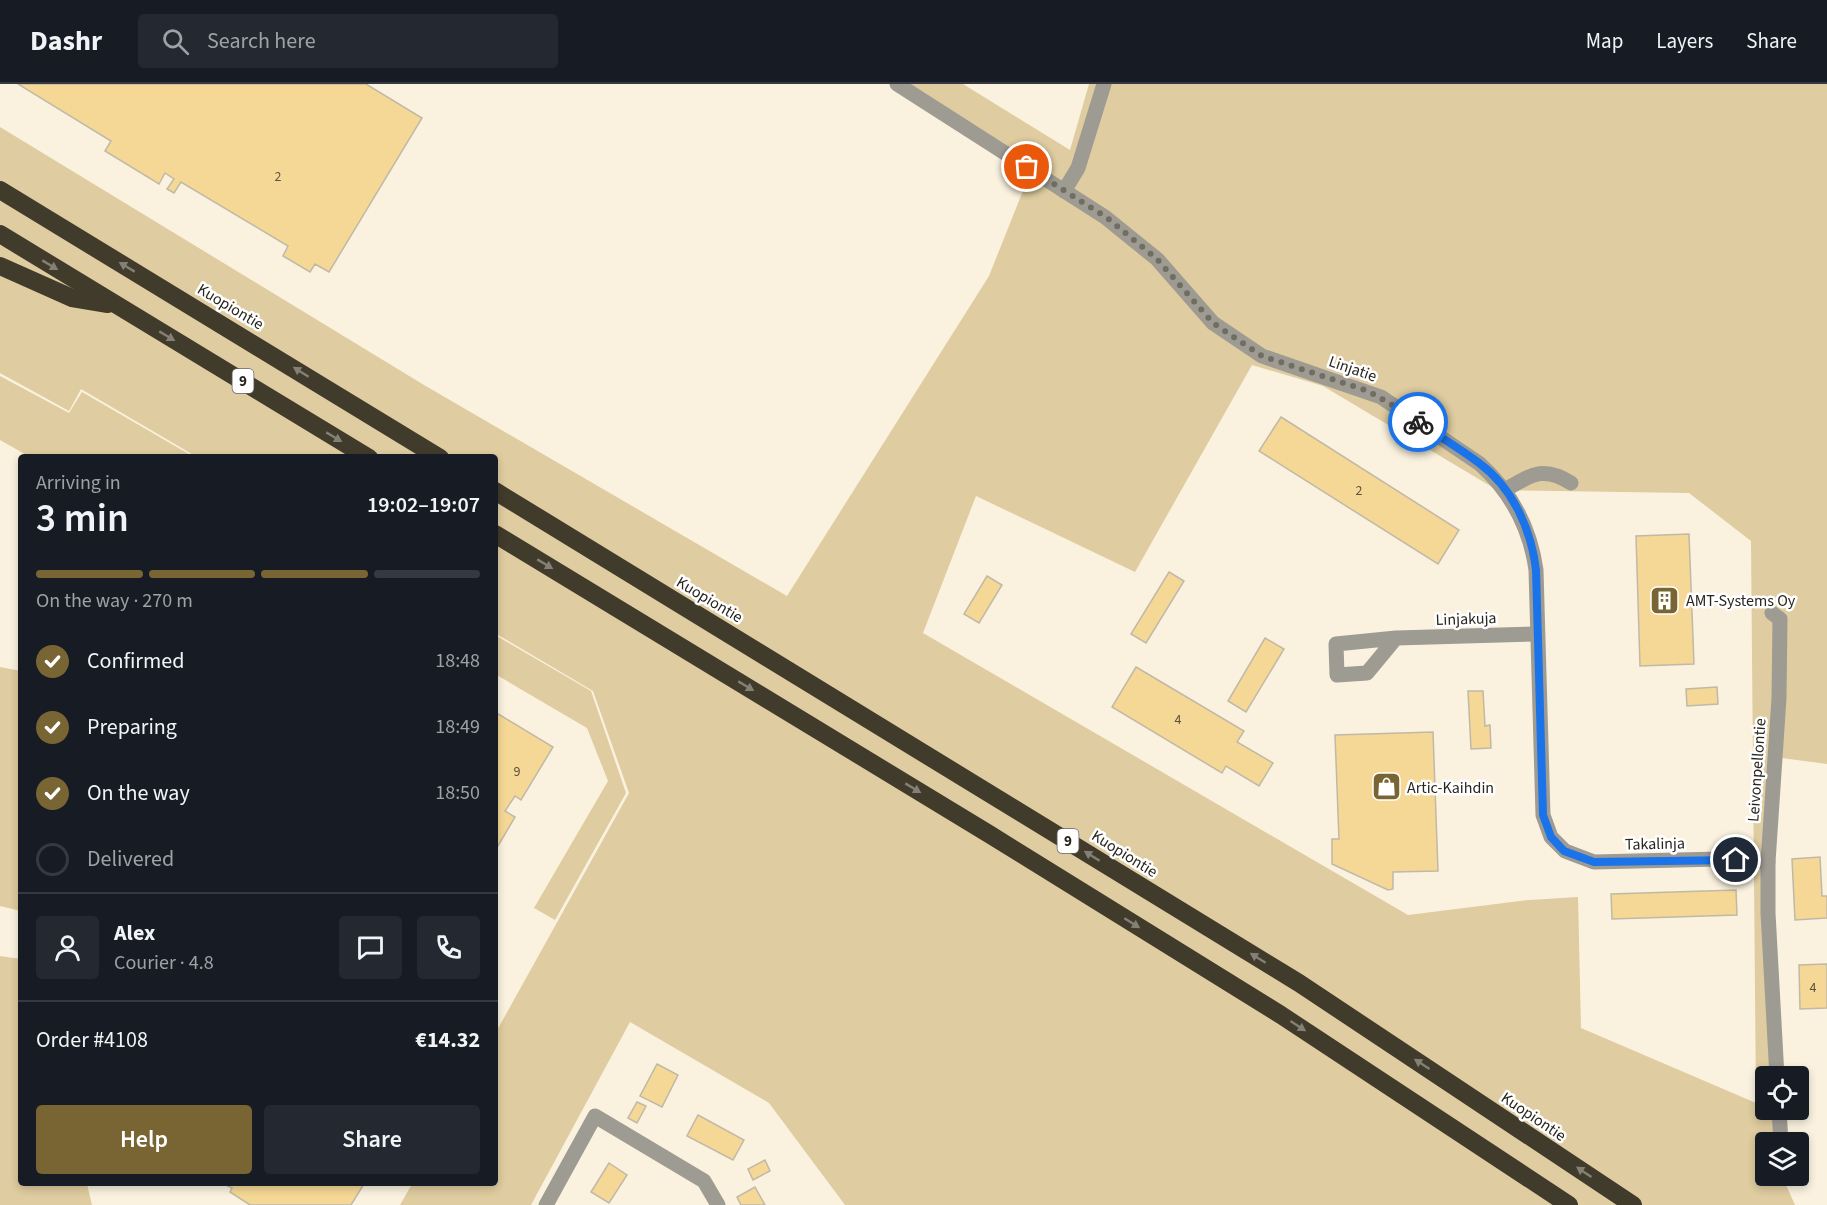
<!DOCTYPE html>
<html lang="en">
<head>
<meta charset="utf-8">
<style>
  :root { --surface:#171b24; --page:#242831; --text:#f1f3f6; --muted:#9ea1a6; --line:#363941; --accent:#796534 }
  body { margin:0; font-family:"Source Sans 3",sans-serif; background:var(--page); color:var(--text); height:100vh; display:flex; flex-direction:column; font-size:22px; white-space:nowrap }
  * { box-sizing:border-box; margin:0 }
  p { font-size:20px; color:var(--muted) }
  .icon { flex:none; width:33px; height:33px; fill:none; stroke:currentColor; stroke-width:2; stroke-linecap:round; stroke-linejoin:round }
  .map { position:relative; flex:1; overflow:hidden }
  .details { position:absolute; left:18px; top:370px; width:480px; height:732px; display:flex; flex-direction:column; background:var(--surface); border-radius:6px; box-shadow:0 3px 9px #0003 }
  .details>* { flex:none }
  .controls { position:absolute; left:1755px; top:982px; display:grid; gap:12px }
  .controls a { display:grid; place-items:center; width:54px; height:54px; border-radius:6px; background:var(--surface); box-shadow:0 3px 9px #0003; font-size:30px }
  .pin { position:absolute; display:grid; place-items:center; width:51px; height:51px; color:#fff; margin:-26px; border:3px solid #fff; border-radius:50%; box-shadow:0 2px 6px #0007 }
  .courier { position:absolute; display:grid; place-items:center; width:60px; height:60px; margin:-30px; border:4px solid #1a73e8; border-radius:50%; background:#fff; color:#222; box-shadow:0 2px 8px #0007 }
  .head em { font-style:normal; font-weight:600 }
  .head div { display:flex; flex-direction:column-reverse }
  .head { display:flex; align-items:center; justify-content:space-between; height:102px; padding:0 18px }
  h1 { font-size:39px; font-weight:600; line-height:45px }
  .bar { display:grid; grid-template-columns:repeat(4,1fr); gap:9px 6px; align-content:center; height:72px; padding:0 18px }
  .bar i { height:8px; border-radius:4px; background:var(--line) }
  .bar .on { background:var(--accent) }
  .bar p { grid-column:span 4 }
  .line { display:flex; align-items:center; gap:15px; padding:0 18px; border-top:2px solid var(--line) }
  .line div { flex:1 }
  .round { display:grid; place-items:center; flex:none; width:63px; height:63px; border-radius:6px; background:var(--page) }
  ol { padding:0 18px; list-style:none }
  li { display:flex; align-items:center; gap:18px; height:66px }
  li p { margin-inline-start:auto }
  li .icon { padding:6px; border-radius:50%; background:var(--accent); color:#fff; stroke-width:4 }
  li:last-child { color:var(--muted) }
  li i { width:33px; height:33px; border:3px solid var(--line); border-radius:50% }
  .cta { display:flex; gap:12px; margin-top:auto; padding:12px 18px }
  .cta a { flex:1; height:69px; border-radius:6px; background:var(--accent); color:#fff; font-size:24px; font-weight:600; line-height:69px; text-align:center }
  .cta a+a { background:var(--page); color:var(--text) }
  header { display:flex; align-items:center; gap:36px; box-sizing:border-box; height:84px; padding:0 30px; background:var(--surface); border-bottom:2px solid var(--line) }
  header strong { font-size:28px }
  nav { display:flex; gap:33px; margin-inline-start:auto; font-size:21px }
  .search { width:420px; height:54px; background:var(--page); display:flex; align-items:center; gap:15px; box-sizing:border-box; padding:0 21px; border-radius:6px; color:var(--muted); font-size:22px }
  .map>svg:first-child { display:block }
</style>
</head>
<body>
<header>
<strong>Dashr</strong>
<div class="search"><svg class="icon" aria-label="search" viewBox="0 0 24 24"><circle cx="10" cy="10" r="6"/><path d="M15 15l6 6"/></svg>Search here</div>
<nav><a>Map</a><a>Layers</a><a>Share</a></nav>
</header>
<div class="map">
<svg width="1827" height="1121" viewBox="0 0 1827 1121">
  <rect width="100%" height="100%" fill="#faf2df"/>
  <g fill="#dfcca0" fill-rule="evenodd">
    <path d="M890,0H963L1070,66L1089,0H1827V680L1775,673L1768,778L1777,993H1766V1026H1779L1781,1059H1766V1092H1784L1786,1101L1795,1121H845L769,1019L630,938L531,1121H400L412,1100H495V950L629,709L593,607L495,549V374L197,373L81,305L69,327L0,289V43L424,301L787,512L989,192L1030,89ZM1252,281L1323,302L1497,406L1689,409L1751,457L1756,1019L1581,944L1578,813L1529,816L1408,831L923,549L976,412L1135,488Z"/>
    <polygon points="0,292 69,329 82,308 194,373 30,373 0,356"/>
    <polygon points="495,551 591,607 626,709 555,836 534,824 608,697 587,644 495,590"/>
    <polygon points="0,583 21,587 21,827 0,822"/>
    <polygon points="0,872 21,875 21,1100 87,1100 92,1121 0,1121"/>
  </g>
  <g fill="#f5d895" stroke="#c0b9a7" stroke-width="1.5">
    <polygon points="18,0 366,0 422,34 329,188 315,180 310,188 283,172 288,162 181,98 174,109 167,105 174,95 165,89 159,100 105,67 111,57"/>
    <polygon points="1281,333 1459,446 1438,480 1259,367"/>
    <polygon points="1689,450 1694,580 1640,582 1636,452"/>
    <polygon points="1169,488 1184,497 1146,559 1131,550"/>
    <polygon points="987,492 1002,501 979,539 964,530"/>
    <polygon points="1265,554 1284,565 1246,628 1228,617"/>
    <polygon points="1136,583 1244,647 1237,658 1273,679 1259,702 1226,682 1222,689 1112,623"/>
    <polygon points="1717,603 1718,620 1687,622 1686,605"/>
    <polygon points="1468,607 1483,607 1485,642 1490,641 1491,664 1471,665"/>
    <polygon points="495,628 553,663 521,716 515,712 505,727 515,733 495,767"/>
    <polygon points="1433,648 1438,787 1393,788 1393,805 1388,806 1332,780 1332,755 1339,755 1335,651"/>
    <polygon points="1820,773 1822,812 1827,812 1827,834 1795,836 1792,775"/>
    <polygon points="1736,806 1737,831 1612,835 1611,810"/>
    <polygon points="1827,880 1827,924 1800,925 1799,881"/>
    <polygon points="657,980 678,991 662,1023 640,1012"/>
    <polygon points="637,1018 646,1022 637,1039 628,1034"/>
    <polygon points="698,1031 744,1056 733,1076 687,1052"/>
    <polygon points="765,1076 770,1087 753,1096 748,1085"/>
    <polygon points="609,1079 627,1091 609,1119 591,1108"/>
    <polygon points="224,1100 364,1100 351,1121 250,1121 230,1108 232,1104"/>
    <polygon points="755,1103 765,1121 741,1121 737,1113"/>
  </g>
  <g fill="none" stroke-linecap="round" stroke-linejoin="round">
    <g stroke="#9e9b93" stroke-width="15">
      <path d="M897,0L1105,133L1157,175L1213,239L1262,272L1381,313L1480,380C1512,409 1530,443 1536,486L1543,731L1551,753L1565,767L1594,778L1720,775L1768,778"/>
      <polyline points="1064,107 1078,84 1104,0"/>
      <path d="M1505,406C1531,391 1543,381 1571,399"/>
      <polyline points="1772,529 1780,535 1779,614 1768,778 1768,829 1777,993"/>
      <polyline points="1396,554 1367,589 1337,591 1336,560 1396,554 1537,550"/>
      <polyline points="1779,1026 1781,1059"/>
      <polyline points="546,1121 595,1032 704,1097 718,1121"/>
    </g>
    <g stroke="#413b2c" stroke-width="18">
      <polyline points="0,106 440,374"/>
      <polyline points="0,150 369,374"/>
      <polyline points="0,182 72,214 108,220"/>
      <polyline points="495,407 1299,899 1633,1121"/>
      <polyline points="495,450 989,750 1281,931 1569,1121"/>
    </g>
  </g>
  <defs><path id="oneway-solid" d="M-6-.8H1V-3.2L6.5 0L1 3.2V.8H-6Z" transform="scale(1.5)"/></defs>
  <g fill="#848076">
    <use href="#oneway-solid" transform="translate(50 181) rotate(31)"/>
    <use href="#oneway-solid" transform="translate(127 183) rotate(-149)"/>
    <use href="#oneway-solid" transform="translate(167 252) rotate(31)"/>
    <use href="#oneway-solid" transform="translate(301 288) rotate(-148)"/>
    <use href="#oneway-solid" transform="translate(334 353) rotate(31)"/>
    <use href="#oneway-solid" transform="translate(545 480) rotate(31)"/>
    <use href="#oneway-solid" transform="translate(746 602) rotate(31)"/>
    <use href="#oneway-solid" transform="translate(913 704) rotate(31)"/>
    <use href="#oneway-solid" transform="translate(1092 772) rotate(-148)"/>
    <use href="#oneway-solid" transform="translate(1132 839) rotate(32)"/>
    <use href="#oneway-solid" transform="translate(1258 874) rotate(-148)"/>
    <use href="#oneway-solid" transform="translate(1298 942) rotate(33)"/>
    <use href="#oneway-solid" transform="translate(1422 980) rotate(-147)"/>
    <use href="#oneway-solid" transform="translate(1584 1088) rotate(-146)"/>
  </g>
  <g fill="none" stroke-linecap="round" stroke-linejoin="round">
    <polyline stroke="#726d62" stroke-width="6" stroke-dasharray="0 10.8" points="1027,83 1106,133 1157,175 1213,239 1262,272 1368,307 1396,323 1418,338"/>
    <path stroke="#1a73e8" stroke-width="8" d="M1418,338C1438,352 1459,364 1479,379C1513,404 1531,445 1536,486L1543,731L1551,753L1564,767L1594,778L1736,776"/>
  </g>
  <defs>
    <symbol id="building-square" viewBox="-11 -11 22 22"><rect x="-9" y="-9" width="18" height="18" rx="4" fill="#796534" stroke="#fff"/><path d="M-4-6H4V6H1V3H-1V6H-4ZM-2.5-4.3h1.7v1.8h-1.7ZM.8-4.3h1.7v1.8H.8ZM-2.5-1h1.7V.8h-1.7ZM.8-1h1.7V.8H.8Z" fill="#fff"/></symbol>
    <symbol id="shop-square" viewBox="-11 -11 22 22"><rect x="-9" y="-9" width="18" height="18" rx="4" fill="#796534" stroke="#fff"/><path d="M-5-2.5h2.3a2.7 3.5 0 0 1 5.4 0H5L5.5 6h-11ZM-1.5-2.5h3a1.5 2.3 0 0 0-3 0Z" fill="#fff"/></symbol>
  </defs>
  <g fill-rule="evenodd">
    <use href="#building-square" x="1648" y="500" width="33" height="33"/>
    <use href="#shop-square" x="1370" y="686" width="33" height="33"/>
  </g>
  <g text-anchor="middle" stroke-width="5" stroke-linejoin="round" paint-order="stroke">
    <g font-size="14" fill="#5c523c">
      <text x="278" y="97">2</text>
      <text x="1359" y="411">2</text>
      <text x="1178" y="640">4</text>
      <text x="517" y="692">9</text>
      <text x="1813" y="908">4</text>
    </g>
    <g fill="#fff" stroke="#696762" stroke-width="1.5">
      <rect x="232.5" y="285" width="21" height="24" rx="4.5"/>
      <rect x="1057.5" y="745" width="21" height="24" rx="4.5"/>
    </g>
    <g font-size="15" font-weight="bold" fill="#29261f">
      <text x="243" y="302">9</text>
      <text x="1068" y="762">9</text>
    </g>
    <g font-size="16" fill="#29261f" stroke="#fff">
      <text transform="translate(231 222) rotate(31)" y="6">Kuopiontie</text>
      <text transform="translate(1353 284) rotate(19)" y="6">Linjatie</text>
      <text transform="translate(710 515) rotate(31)" y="6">Kuopiontie</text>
      <text transform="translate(1466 534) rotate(-2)" y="6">Linjakuja</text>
      <text transform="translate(1756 686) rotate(-86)" y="6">Leivonpellontie</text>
      <text transform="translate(1655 759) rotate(-1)" y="6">Takalinja</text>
      <text transform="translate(1125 769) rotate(32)" y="6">Kuopiontie</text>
      <text transform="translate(1534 1032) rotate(34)" y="6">Kuopiontie</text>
    </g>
    <g font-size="16" fill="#29261f" stroke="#fff" text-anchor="start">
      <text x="1686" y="522">AMT-Systems Oy</text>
      <text x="1407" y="709">Artic-Kaihdin</text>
    </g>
  </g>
</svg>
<div class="controls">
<a><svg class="icon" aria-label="locate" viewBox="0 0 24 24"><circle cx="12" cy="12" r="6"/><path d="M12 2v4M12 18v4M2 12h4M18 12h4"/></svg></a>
<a><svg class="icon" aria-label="layers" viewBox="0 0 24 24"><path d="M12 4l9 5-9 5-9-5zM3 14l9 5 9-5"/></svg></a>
</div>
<div class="pin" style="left:1027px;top:83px;background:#ea580c"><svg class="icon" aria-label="bag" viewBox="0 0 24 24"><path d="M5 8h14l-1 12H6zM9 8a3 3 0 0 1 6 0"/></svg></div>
<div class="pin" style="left:1736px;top:776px;background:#1f2937"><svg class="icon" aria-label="home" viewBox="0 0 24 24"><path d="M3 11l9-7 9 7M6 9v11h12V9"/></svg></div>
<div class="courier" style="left:1418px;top:338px"><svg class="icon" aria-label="bike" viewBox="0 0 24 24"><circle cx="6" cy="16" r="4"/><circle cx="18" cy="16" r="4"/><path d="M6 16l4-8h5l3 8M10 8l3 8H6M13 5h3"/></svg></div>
<section class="details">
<div class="head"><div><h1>3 min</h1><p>Arriving in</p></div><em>19:02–19:07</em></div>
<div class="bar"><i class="on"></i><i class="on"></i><i class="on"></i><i></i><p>On the way · 270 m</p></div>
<ol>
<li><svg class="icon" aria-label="check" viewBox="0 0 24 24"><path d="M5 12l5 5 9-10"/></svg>Confirmed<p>18:48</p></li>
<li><svg class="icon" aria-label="check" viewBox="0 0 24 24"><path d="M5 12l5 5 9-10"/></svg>Preparing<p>18:49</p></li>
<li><svg class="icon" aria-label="check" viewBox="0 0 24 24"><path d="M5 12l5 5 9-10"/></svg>On the way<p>18:50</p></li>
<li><i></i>Delivered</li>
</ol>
<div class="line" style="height:108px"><a class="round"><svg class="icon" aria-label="person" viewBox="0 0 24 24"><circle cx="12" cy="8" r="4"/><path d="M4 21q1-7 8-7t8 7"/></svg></a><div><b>Alex</b><p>Courier · 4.8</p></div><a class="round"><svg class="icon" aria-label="chat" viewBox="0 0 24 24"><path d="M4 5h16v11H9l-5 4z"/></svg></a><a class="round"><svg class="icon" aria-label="phone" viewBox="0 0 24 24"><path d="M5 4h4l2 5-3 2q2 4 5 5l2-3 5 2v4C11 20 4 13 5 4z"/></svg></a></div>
<div class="line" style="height:78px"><div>Order #4108</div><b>€14.32</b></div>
<div class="cta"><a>Help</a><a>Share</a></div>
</section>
</div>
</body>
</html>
